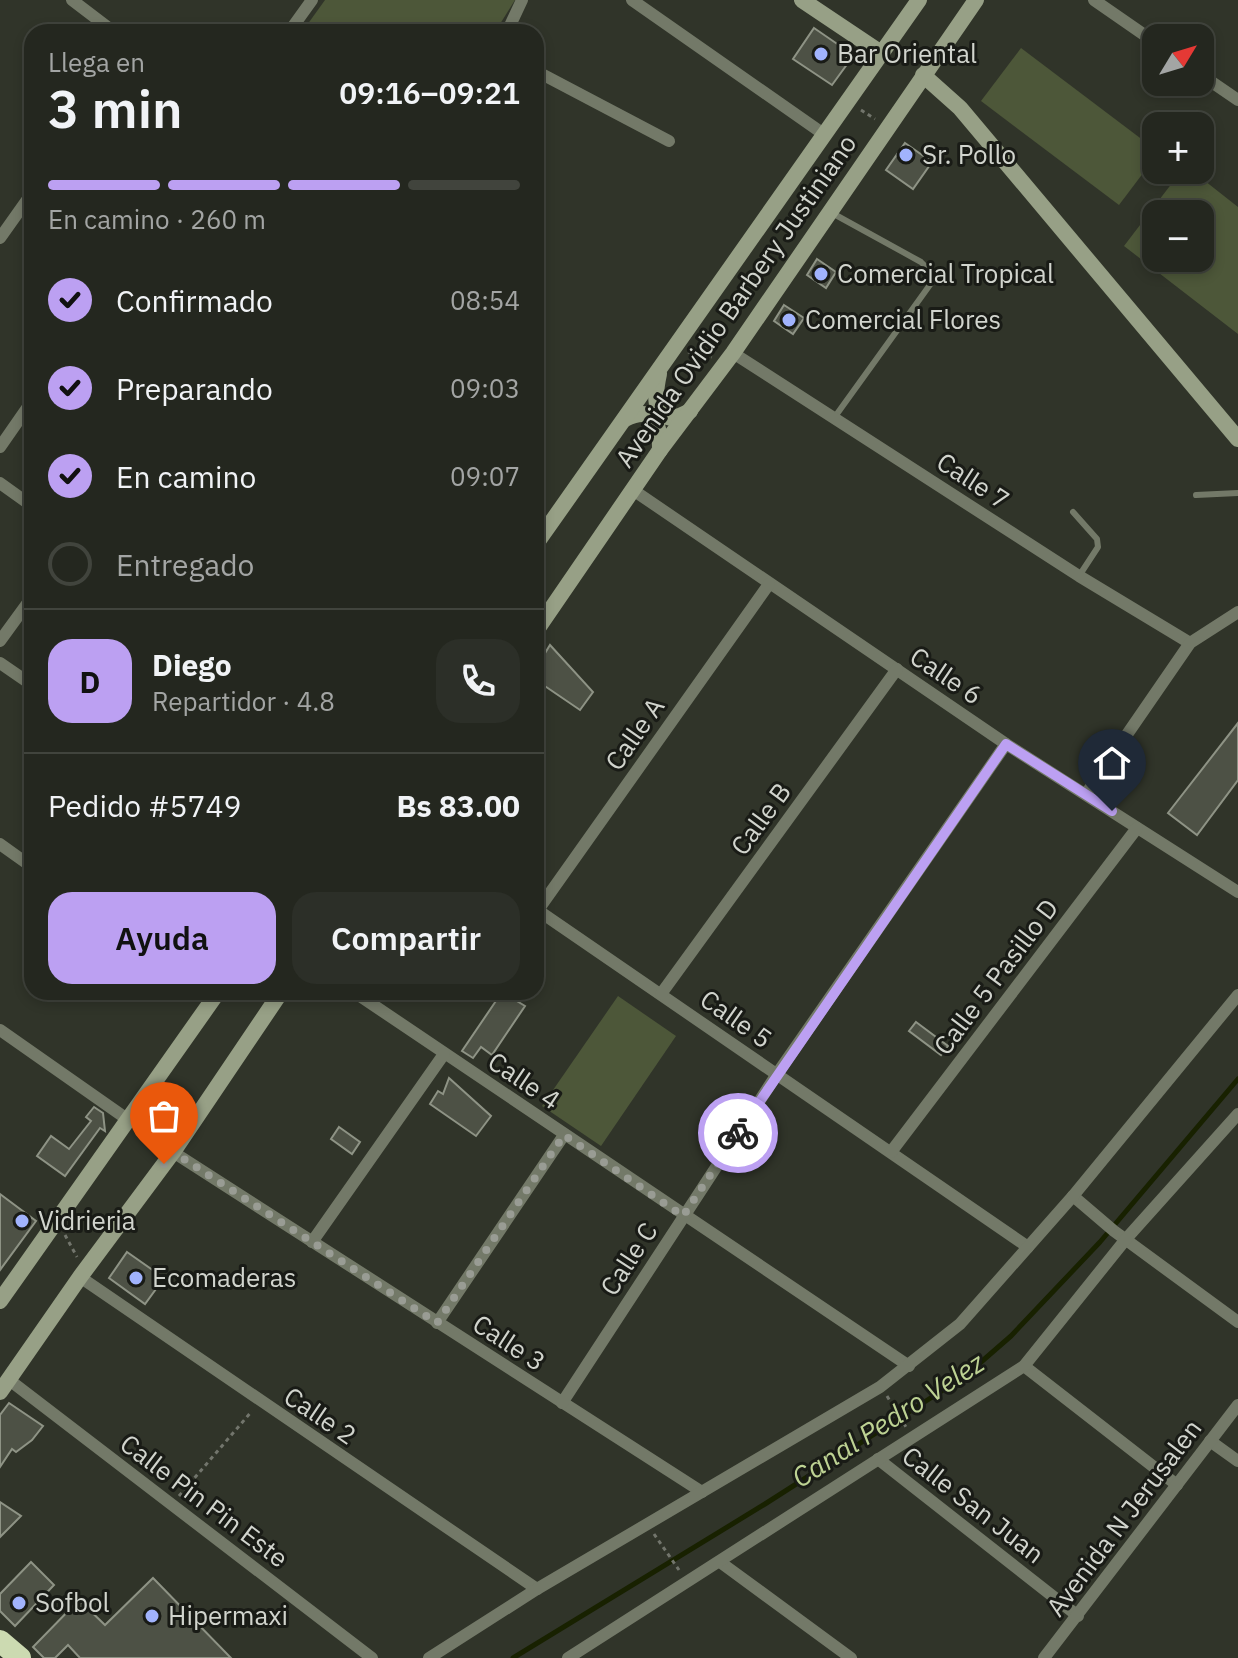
<!DOCTYPE html>
<html lang="es">
<head>
<meta charset="utf-8">
<style>
  :root { --surface:#24271f; --page:#2c2f28; --text:#f1f3f6; --muted:#a3a5a4; --line:#41443d; --accent:#bca0f2 }
  body { margin:0; font-family:"IBM Plex Sans",sans-serif; background:var(--page); color:var(--text); height:100vh; display:flex; flex-direction:column; font-size:30px; white-space:nowrap }
  * { box-sizing:border-box; margin:0 }
  p { font-size:26px; color:var(--muted) }
  .icon { flex:none; width:44px; height:44px; fill:none; stroke:currentColor; stroke-width:2; stroke-linecap:round; stroke-linejoin:round }
  .map { position:relative; flex:1; overflow:hidden }
  .side { position:absolute; left:24px; top:24px; width:520px; height:976px; display:flex; flex-direction:column; background:var(--surface); border-radius:24px; box-shadow:0 4px 12px #0003,0 0 0 2px var(--line) }
  .side>* { flex:none }
  .needle { width:52px; rotate:52deg }
  .tools { position:absolute; left:1142px; top:24px; display:grid; gap:16px }
  .tools a { display:grid; place-items:center; width:72px; height:72px; border-radius:16px; background:var(--surface); box-shadow:0 4px 12px #0003,0 0 0 2px var(--line); font-size:40px }
  .pin { position:absolute; display:grid; place-items:center; width:68px; height:68px; color:#fff; margin:-82px -34px; border-radius:50% 50% 50% 0; rotate:-45deg; box-shadow:0 0 8px #0007 }
  .pin .icon { rotate:45deg }
  .courier { position:absolute; display:grid; place-items:center; width:80px; height:80px; margin:-40px; border:6px solid #bca0f2; border-radius:50%; background:#fff; color:#222; box-shadow:0 2px 10px #0007 }
  .head em { font-style:normal; font-weight:600 }
  .head div { display:flex; flex-direction:column-reverse }
  .head { display:flex; align-items:center; justify-content:space-between; height:136px; padding:0 24px }
  h1 { font-size:52px; font-weight:600; line-height:60px }
  .bar { display:grid; grid-template-columns:repeat(4,1fr); gap:12px 8px; align-content:center; height:96px; padding:0 24px }
  .bar i { height:10px; border-radius:6px; background:var(--line) }
  .bar .on { background:var(--accent) }
  .bar p { grid-column:span 4 }
  .line { display:flex; align-items:center; gap:20px; padding:0 24px; border-top:2px solid var(--line) }
  .line div { flex:1 }
  .round { display:grid; place-items:center; flex:none; width:84px; height:84px; border-radius:24px; background:var(--page) }
  ol { padding:0 24px; list-style:none }
  li { display:flex; align-items:center; gap:24px; height:88px }
  li p { margin-inline-start:auto }
  li .icon { padding:8px; border-radius:50%; background:var(--accent); color:#111; stroke-width:4 }
  li:last-child { color:var(--muted) }
  li i { width:44px; height:44px; border:4px solid var(--line); border-radius:50% }
  .action { display:flex; gap:16px; margin-top:auto; padding:16px 24px }
  .action a { flex:1; height:92px; border-radius:24px; background:var(--accent); color:#111; font-size:32px; font-weight:600; line-height:92px; text-align:center }
  .action a+a { background:var(--page); color:var(--text) }
  .map>svg:first-child { display:block }
</style>
</head>
<body>
<div class="map">
<svg width="1238" height="1658" viewBox="0 0 1238 1658">
  <rect width="100%" height="100%" fill="#303429"/>
  <g fill="#4d5739" fill-rule="evenodd">
    <polygon points="325,0 515,0 495,32 302,32"/>
    <polygon points="1021,48 1156,150 1156,156 1119,205 981,101"/>
    <path d="M1182,170H1191L1238,207V334L1124,246ZM1200,214V258H1156V214Z"/>
    <polygon points="618,996 676,1036 601,1146 542,1106"/>
  </g>
  <g fill="none" stroke-linecap="round" stroke-linejoin="round">
    <polyline stroke="#182100" stroke-width="5" points="513,1658 765,1504 965,1376 1011,1336 1100,1242 1238,1079"/>
  </g>
  <g fill="#4d5145" stroke="#8e9385" stroke-width="2">
    <polygon points="814,28 846,50 848,63 832,85 793,59"/>
    <polygon points="905,143 932,162 913,189 886,170"/>
    <polygon points="817,259 836,272 826,288 807,275"/>
    <polygon points="784,305 804,318 793,334 774,321"/>
    <polygon points="550,645 593,692 580,710 536,680 536,668"/>
    <polygon points="1238,723 1238,780 1197,835 1168,813"/>
    <polygon points="502,992 525,1006 492,1055 481,1047 473,1058 462,1051"/>
    <polygon points="916,1022 948,1046 941,1055 909,1031"/>
    <polygon points="449,1078 491,1116 476,1136 430,1104 438,1091 443,1094"/>
    <polygon points="94,1107 103,1113 105,1131 100,1128 65,1176 37,1156 51,1136 69,1149 91,1121 86,1117"/>
    <polygon points="339,1127 360,1142 352,1154 331,1139"/>
    <polygon points="0,1194 36,1221 0,1270"/>
    <polygon points="127,1252 164,1278 145,1304 109,1278"/>
    <polygon points="9,1403 43,1426 32,1440 16,1452 12,1449 0,1467 0,1415"/>
    <polygon points="0,1502 21,1516 0,1537"/>
    <polygon points="31,1562 54,1585 15,1626 0,1611 0,1594"/>
    <polygon points="153,1578 231,1658 80,1658 68,1645 55,1658 44,1658 33,1647 79,1600 105,1625"/>
  </g>
  <g fill="none" stroke-linecap="round" stroke-linejoin="round">
    <g stroke="#72756c" stroke-width="3" stroke-dasharray="4 4" stroke-linecap="butt">
      <polyline points="904,47 917,56"/>
      <polyline points="861,110 875,119"/>
      <polyline points="688,352 712,357"/>
      <polyline points="139,1128 155,1151"/>
      <polyline points="65,1235 77,1257"/>
      <polyline points="887,1396 906,1427"/>
      <polyline points="179,1496 252,1411"/>
      <polyline points="654,1534 679,1570"/>
    </g>
    <g stroke="#737968" stroke-width="6">
      <polyline points="832,213 921,262 929,270 932,282 834,418"/>
      <polyline points="1196,495 1238,493"/>
      <polyline points="1073,512 1097,539 1098,547 1079,576"/>
    </g>
    <g stroke="#737968" stroke-width="12">
      <polyline points="72,0 114,32"/>
      <polyline points="632,0 825,135"/>
      <polyline points="1094,0 1156,43"/>
      <polyline points="289,32 312,0"/>
      <polyline points="507,32 522,0"/>
      <polyline points="536,71 669,141"/>
      <polyline points="1200,74 1238,100"/>
      <polyline points="0,238 32,193"/>
      <polyline points="733,353 1079,576 1190,643"/>
      <polyline points="0,447 32,401"/>
      <polyline points="0,483 32,506"/>
      <polyline points="633,490 1006,744 1238,892"/>
      <polyline points="0,641 32,597"/>
      <polyline points="0,663 32,685"/>
      <polyline points="1086,794 1190,643 1238,612"/>
      <polyline points="0,844 32,867"/>
      <polyline points="536,909 1028,1247"/>
      <polyline points="538,910 769,584"/>
      <polyline points="354,992 909,1366"/>
      <polyline points="661,994 897,669"/>
      <polyline points="0,1030 127,1119"/>
      <polyline points="173,1152 702,1492"/>
      <polyline points="891,1152 1137,828"/>
      <polyline points="1073,1196 1114,1231 1238,1322"/>
      <polyline points="312,1242 444,1054"/>
      <polyline points="80,1277 537,1589"/>
      <polyline points="437,1323 564,1135"/>
      <polyline points="1024,1366 1177,1485"/>
      <polyline points="8,1379 372,1658"/>
      <polyline points="562,1403 777,1074 1006,744"/>
      <polyline points="1210,1441 1238,1461"/>
      <polyline points="878,1459 1078,1616"/>
      <polyline points="720,1562 851,1658"/>
      <polyline points="429,1658 537,1589 880,1387 960,1324 1073,1196 1238,995"/>
      <polyline points="568,1658 1024,1366 1126,1239 1238,1114"/>
      <polyline points="1044,1658 1238,1405"/>
    </g>
    <g stroke="#97a086" stroke-width="16">
      <polyline points="802,0 881,53"/>
      <polyline points="923,75 960,108 1238,439"/>
      <path d="M659,374C653,401 654,431 690,411"/>
      <path d="M625,419C655,405 660,423 660,450"/>
      <polyline points="536,544 919,0"/>
      <polyline points="536,631 660,450 733,353 976,0"/>
      <polyline points="0,1301 218,992"/>
      <polyline points="0,1392 80,1277 173,1152 281,992"/>
    </g>
    <polyline stroke="#ccdab1" stroke-width="22" points="0,1641 20,1658"/>
  </g>
  <g fill="none" stroke-linecap="round" stroke-linejoin="round">
    <polyline stroke="#999c94" stroke-width="8" stroke-dasharray="0 14.4" points="164,1164 173,1152 437,1323 564,1135 683,1216 738,1133"/>
    <polyline stroke="#bca0f2" stroke-width="10" points="738,1133 1006,744 1112,811"/>
  </g>
  <g fill="#a1b3fd" stroke="#191b16" stroke-width="3">
    <circle cx="821" cy="54" r="8"/>
    <circle cx="906" cy="155" r="8"/>
    <circle cx="821" cy="274" r="8"/>
    <circle cx="789" cy="320" r="8"/>
    <circle cx="22" cy="1221" r="8"/>
    <circle cx="136" cy="1278" r="8"/>
    <circle cx="19" cy="1603" r="8"/>
    <circle cx="152" cy="1616" r="8"/>
  </g>
  <g text-anchor="middle" stroke-width="6" stroke-linejoin="round" paint-order="stroke">
    <g font-size="26" fill="#d1d4cd" stroke="#191b16" text-anchor="start">
      <text x="837" y="63">Bar Oriental</text>
      <text x="922" y="164">Sr. Pollo</text>
      <text x="837" y="283">Comercial Tropical</text>
      <text x="805" y="329">Comercial Flores</text>
      <text x="38" y="1230">Vidrieria</text>
      <text x="152" y="1287">Ecomaderas</text>
      <text x="35" y="1612">Sofbol</text>
      <text x="168" y="1625">Hipermaxi</text>
    </g>
    <g font-size="26" fill="#d1d4cd" stroke="#191b16">
      <text transform="translate(736 301) rotate(-55)" y="9">Avenida Ovidio Barbery Justiniano</text>
      <text transform="translate(973 481) rotate(33)" y="9">Calle 7</text>
      <text transform="translate(946 676) rotate(34)" y="9">Calle 6</text>
      <text transform="translate(635 734) rotate(-55)" y="9">Calle A</text>
      <text transform="translate(761 819) rotate(-54)" y="9">Calle B</text>
      <text transform="translate(996 977) rotate(-53)" y="9">Calle 5 Pasillo D</text>
      <text transform="translate(736 1019) rotate(35)" y="9">Calle 5</text>
      <text transform="translate(524 1081) rotate(34)" y="9">Calle 4</text>
      <text transform="translate(629 1259) rotate(-57)" y="9">Calle C</text>
      <text transform="translate(509 1343) rotate(33)" y="9">Calle 3</text>
      <text transform="translate(320 1416) rotate(34)" y="9">Calle 2</text>
      <text transform="translate(204 1501) rotate(37)" y="9">Calle Pin Pin Este</text>
      <text transform="translate(973 1505) rotate(38)" y="9">Calle San Juan</text>
      <text transform="translate(1124 1518) rotate(-53)" y="9">Avenida N Jerusalen</text>
    </g>
    <g font-size="28" font-style="italic" fill="#bdd293" stroke="#191b16">
      <text transform="translate(888 1420) rotate(-33)" y="10">Canal Pedro Velez</text>
    </g>
  </g>
</svg>
<div class="tools">
<a><svg class="needle" viewBox="-14 -14 28 28"><path d="M0-13l5 13h-10z" fill="#e53935"/><path d="M0 13l5-13h-10z" fill="#a3a5a4"/></svg></a>
<a>+</a>
<a>−</a>
</div>
<div class="pin" style="left:164px;top:1164px;background:#ea580c"><svg class="icon" aria-label="bag" viewBox="0 0 24 24"><path d="M5 8h14l-1 12H6zM9 8a3 3 0 0 1 6 0"/></svg></div>
<div class="pin" style="left:1112px;top:811px;background:#1f2937"><svg class="icon" aria-label="home" viewBox="0 0 24 24"><path d="M3 11l9-7 9 7M6 9v11h12V9"/></svg></div>
<div class="courier" style="left:738px;top:1133px"><svg class="icon" aria-label="bike" viewBox="0 0 24 24"><circle cx="6" cy="16" r="4"/><circle cx="18" cy="16" r="4"/><path d="M6 16l4-8h5l3 8M10 8l3 8H6M13 5h3"/></svg></div>
<section class="side">
<div class="head"><div><h1>3 min</h1><p>Llega en</p></div><em>09:16–09:21</em></div>
<div class="bar"><i class="on"></i><i class="on"></i><i class="on"></i><i></i><p>En camino · 260 m</p></div>
<ol>
<li><svg class="icon" aria-label="check" viewBox="0 0 24 24"><path d="M5 12l5 5 9-10"/></svg>Confirmado<p>08:54</p></li>
<li><svg class="icon" aria-label="check" viewBox="0 0 24 24"><path d="M5 12l5 5 9-10"/></svg>Preparando<p>09:03</p></li>
<li><svg class="icon" aria-label="check" viewBox="0 0 24 24"><path d="M5 12l5 5 9-10"/></svg>En camino<p>09:07</p></li>
<li><i></i>Entregado</li>
</ol>
<div class="line" style="height:144px"><b class="round" style="background:var(--accent);color:#111">D</b><div><b>Diego</b><p>Repartidor · 4.8</p></div><a class="round"><svg class="icon" aria-label="phone" viewBox="0 0 24 24"><path d="M5 4h4l2 5-3 2q2 4 5 5l2-3 5 2v4C11 20 4 13 5 4z"/></svg></a></div>
<div class="line" style="height:104px"><div>Pedido #5749</div><b>Bs 83.00</b></div>
<div class="action"><a>Ayuda</a><a>Compartir</a></div>
</section>
</div>
</body>
</html>
